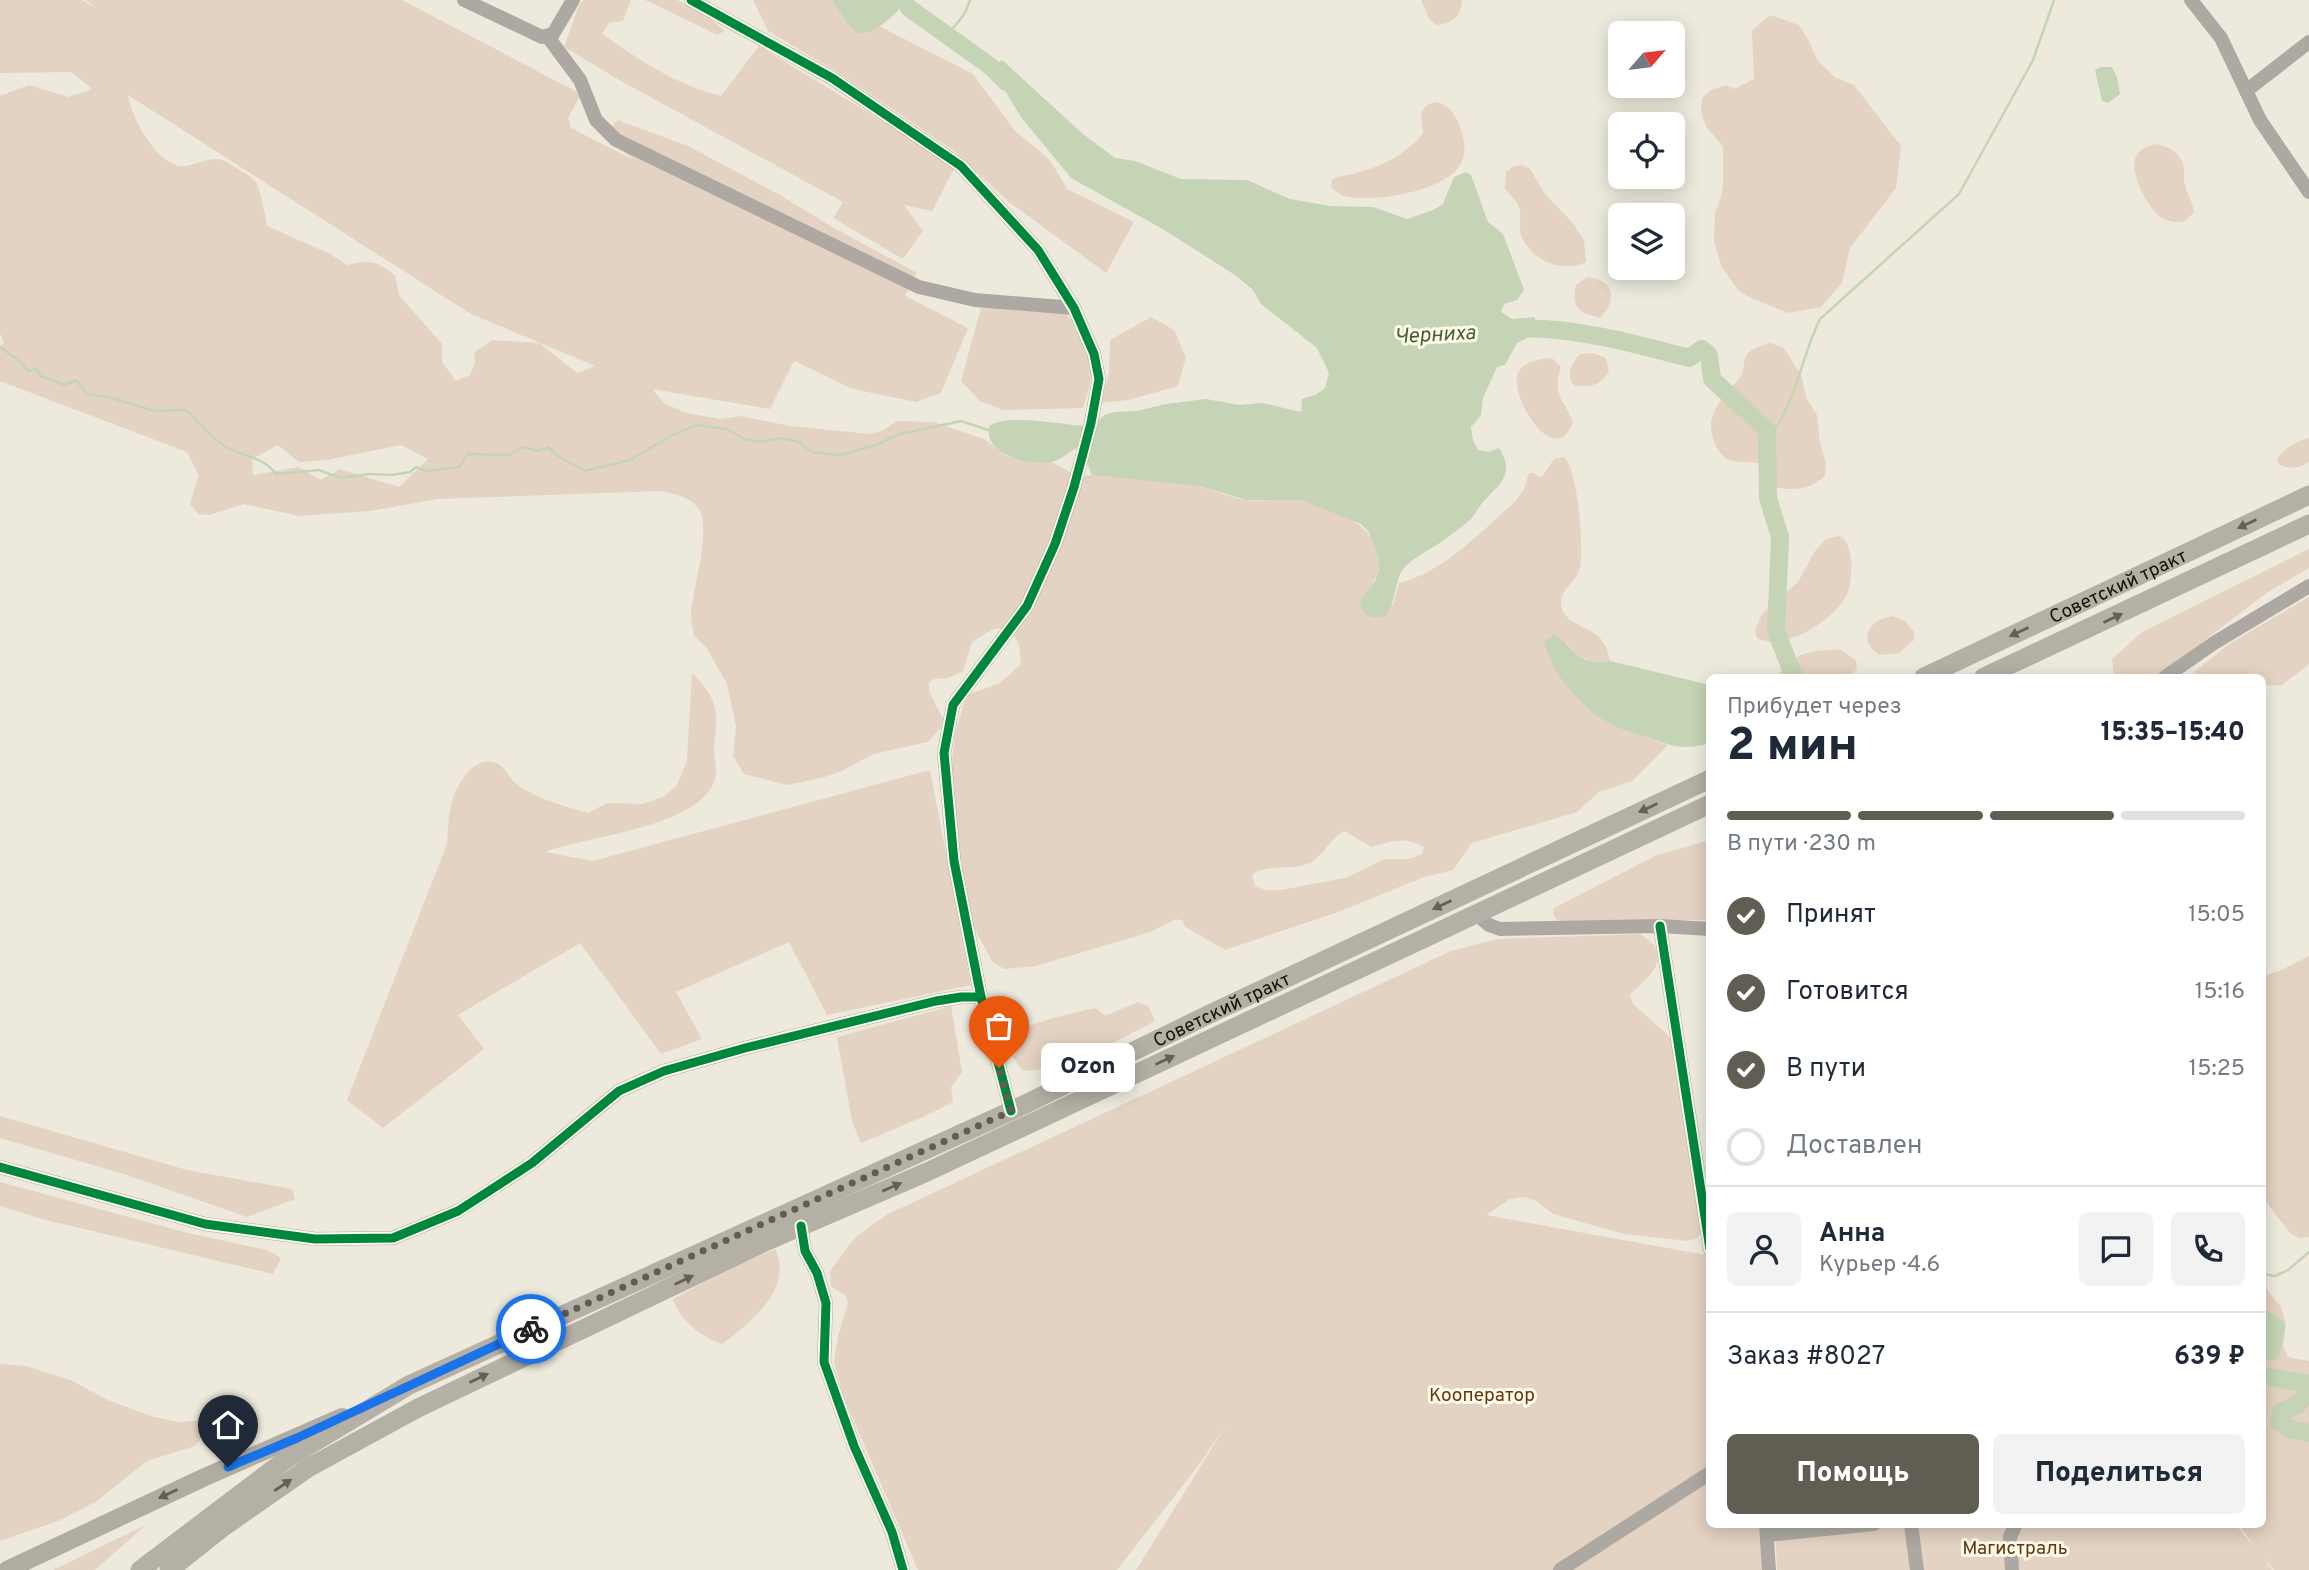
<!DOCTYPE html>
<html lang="ru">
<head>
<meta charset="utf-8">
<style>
  :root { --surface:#fff; --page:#f2f2f3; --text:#1f2937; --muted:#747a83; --line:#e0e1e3; --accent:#605d53 }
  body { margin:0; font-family:Overpass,sans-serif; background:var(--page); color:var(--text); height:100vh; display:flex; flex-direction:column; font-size:26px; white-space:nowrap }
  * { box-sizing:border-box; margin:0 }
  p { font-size:23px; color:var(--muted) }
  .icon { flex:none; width:38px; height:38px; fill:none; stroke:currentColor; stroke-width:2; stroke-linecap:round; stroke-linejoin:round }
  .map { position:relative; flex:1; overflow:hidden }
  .sheet { position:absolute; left:1706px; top:674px; width:560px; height:854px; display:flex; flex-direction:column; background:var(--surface); border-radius:10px; box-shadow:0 4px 18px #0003 }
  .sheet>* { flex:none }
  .needle { width:46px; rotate:62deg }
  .buttons { position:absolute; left:1608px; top:21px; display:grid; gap:14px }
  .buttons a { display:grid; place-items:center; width:77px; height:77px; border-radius:10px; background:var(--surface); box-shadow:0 4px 18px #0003; font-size:35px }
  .pin { position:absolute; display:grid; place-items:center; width:60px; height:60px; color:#fff; margin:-72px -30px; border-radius:50% 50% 50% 0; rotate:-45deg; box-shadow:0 0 7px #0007 }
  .pin .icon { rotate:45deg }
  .courier { position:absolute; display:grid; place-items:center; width:70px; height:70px; margin:-35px; border:5px solid #1a73e8; border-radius:50%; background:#fff; color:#222; box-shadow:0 2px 9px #0007 }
  .bubble { position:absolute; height:49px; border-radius:10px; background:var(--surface); box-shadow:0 4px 18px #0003; font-size:23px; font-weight:800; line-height:49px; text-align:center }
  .headline em { font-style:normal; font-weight:800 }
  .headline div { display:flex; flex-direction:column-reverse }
  .headline { display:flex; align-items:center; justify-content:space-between; height:119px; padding:0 21px }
  h1 { font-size:46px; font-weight:800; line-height:52px }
  .bar { display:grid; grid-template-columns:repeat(4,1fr); gap:10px 7px; align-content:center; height:84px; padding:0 21px }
  .bar i { height:9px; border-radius:5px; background:var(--line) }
  .bar .active { background:var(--accent) }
  .bar p { grid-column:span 4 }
  .line { display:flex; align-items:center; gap:18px; padding:0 21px; border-top:2px solid var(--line) }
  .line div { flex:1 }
  .round { display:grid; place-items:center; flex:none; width:74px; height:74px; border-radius:10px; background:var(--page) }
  ol { padding:0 21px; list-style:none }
  li { display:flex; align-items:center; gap:21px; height:77px }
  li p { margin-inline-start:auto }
  li .icon { padding:7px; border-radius:50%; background:var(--accent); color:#fff; stroke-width:4 }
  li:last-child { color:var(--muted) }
  li i { width:38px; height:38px; border:4px solid var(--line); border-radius:50% }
  .action { display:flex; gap:14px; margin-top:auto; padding:14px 21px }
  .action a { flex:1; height:80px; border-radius:10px; background:var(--accent); color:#fff; font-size:28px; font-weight:800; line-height:80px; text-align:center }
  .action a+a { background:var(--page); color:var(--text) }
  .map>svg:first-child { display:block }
</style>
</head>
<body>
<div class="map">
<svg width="2309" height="1570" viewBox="0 0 2309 1570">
  <rect width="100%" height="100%" fill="#edeadd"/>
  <g fill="#e4d2c2" fill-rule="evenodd">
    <path d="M0,0H82L96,8L86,0H402L581,94L568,118L571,128L634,160L603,135L618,120L688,146L780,195L834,228L917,273L905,296L968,328L941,393L916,402L853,389L794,361L770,409L652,389L665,404L687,413L720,419L741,416L790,426L870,434L882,431L897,421L933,422L984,439L1007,456L1036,463L1051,462L1080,477L1092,475C1127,479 1164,478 1199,486C1214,490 1229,497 1245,500C1263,502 1281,498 1299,500C1331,504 1390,531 1378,571C1375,582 1368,590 1361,598L1393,605L1399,583C1446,571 1480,532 1516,501L1524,489L1529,473H1534L1539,477L1543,475L1554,459L1564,457C1578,470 1584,547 1580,567C1578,582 1561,587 1561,603C1561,623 1588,626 1599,637C1606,644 1608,652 1610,661C1589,664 1580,659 1567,643L1553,664C1588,719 1611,724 1668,745L1632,781L1599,792L1577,812L1472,843L1453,870L1424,877L1338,912L1225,950L1184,926L1183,921L1176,919L1150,932L1036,966L1004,969L992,961L971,922L956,845L951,771L955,733L967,695L1000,683L1021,664L1019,645L1010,628L993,629L972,642L963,671L948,678L934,679L929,683V691L945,723L928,742L873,754L844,770L825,777L787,785L744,774L733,756L736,726L727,684L706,647L694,636C693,629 691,622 691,615C692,592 713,526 698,508C689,496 674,494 660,491L438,499L370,511L299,516L244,504L209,515L198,514L190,504L199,475L187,452L0,381V345L4,344L0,333V96L29,85L68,97L92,89L71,72L0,73ZM128,95L471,314L595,366L577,373L539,343L492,340L474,353L475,362L470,375L456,381L442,362V344L399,295L395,275C374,260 372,260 347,265L330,254L267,226C265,214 261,189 254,180C250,175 241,171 236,168C230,164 224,159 217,159C204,159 192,167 180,166C155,162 131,117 128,95ZM278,445L299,462L327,460L401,445L428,459L399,487L340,469L321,480L298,467L253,475L252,459ZM1344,831L1372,847C1391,841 1405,836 1424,847L1422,854L1409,859H1385L1345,878L1281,890H1265L1255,886L1252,875C1267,863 1289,871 1307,864C1323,858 1329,839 1344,831Z"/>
    <path d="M584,0H631L623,21L609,23L602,34C640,60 676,85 721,96L759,46L902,133L954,169L932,211L904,205L923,231L903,259L833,218L843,202L621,81L564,47L579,5Z"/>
    <polygon points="645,0 677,0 706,15 724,31 718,35"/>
    <polygon points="753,0 832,0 848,25 866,34 879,26 973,74 1015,131 1050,160 1067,189 1134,222 1106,273 1009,202 953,150 834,70 768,31"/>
    <path d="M1421,0H1462C1461,16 1454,23 1437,25L1430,20Z"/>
    <polygon points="1770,15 1799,25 1809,41 1818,61 1836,78 1854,85 1901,146 1896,188 1850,248 1842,283 1821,307 1788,313 1751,298 1738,290 1721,266 1714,240 1715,213 1721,197 1723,184 1723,147 1706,126 1701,112 1702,98 1711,90 1726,85 1734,89 1754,79 1752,31"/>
    <path d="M1435,102C1448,104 1452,110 1458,122C1464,137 1469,154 1458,168C1439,192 1374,203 1345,196C1340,195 1336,191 1331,188L1332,180L1336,177C1366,173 1404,159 1423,133L1421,112L1427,105Z"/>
    <path d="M2156,144C2169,146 2182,154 2184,168C2185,174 2183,179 2185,185C2187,195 2193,202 2194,212L2185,221C2175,223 2167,222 2159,216C2147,206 2127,169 2137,155C2141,148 2148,146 2156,144Z"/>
    <path d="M1522,165L1530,169L1545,194L1572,222L1584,240L1586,262C1561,274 1531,260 1521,235C1518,226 1522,215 1519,207C1517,201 1509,194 1505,189L1506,172L1514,166Z"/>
    <path d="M1587,277C1614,279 1618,300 1600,318C1579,313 1571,308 1576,285Z"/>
    <path d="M981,308L1065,313C1098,345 1097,366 1083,408L1003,410L980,401L961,381Z"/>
    <polygon points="1151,317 1174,330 1186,357 1178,386 1128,400 1101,403 1109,373 1110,340"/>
    <path d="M1770,343L1784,348L1802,377L1806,397L1817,415L1820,443L1826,463L1825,476C1811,488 1797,491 1778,488L1757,463C1747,461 1734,464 1726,458C1720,454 1716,447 1714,441C1704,413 1722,400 1738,380C1753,360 1731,355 1770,343Z"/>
    <path d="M1593,353L1606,358L1609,372C1599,386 1591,387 1574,386C1565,374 1571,364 1580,354Z"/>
    <path d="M1552,358L1561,367C1552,397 1563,396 1573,422C1554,475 1501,385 1521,368C1530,360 1541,359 1552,358Z"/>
    <path d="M2309,438V462C2298,468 2289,471 2278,463L2277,460C2284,448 2296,441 2309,438Z"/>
    <path d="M1839,536C1846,539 1848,546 1850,553C1853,564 1851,581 1848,592C1839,618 1783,653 1757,638L1755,630L1762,614L1798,582L1815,551L1826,539Z"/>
    <polygon points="2309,549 2309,568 2268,592 2156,677 2114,677 2112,659 2142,632"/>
    <polygon points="2309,597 2309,664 2282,685 2263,686 2263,677 2188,677 2229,644"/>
    <path d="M1893,616L1906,622L1914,632V640L1899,653L1879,655C1856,639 1870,619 1893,616Z"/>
    <path d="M1840,650L1856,660L1857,669L1849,677H1778C1789,653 1816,649 1840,650Z"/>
    <path d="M692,673C717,697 719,711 714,745C713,758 719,770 714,782C696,828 586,836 545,852L593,861L930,770L971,985L827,1015L789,942L676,992L702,1039L661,1054L580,943L458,1015L484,1049L383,1128L347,1100L447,844C448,831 448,818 451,806C455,788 472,754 496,763C505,766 507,775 514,782C531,797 566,807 588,813L607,803L643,804L652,801L665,796L677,785L687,761Z"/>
    <polygon points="1710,840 1710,920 1563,921 1557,920 1553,914 1554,908 1657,855"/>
    <path d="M1640,934C1675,955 1652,975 1630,994L1633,1004L1671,1038L1701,1234L1697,1238L1688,1241L1624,1234L1553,1214L1536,1201L1524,1197L1510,1199L1486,1215L1706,1255L1710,1265V1524H1761L1764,1570H1136L1227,1424L1198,1466L1117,1570H918L844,1398L834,1362L838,1336L848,1303L846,1296L831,1286L830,1271L849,1245L858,1235L886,1215L1451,951L1498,939Z"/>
    <polygon points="2309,956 2309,1237 2300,1238 2291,1234 2263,1198 2263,976 2279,971"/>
    <path d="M1138,1002L1148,1006L1155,1021C1114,1042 1070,1069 1023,1071L1011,1055L1005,1038C1034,1021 1064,1015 1096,1008L1105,1016Z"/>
    <polygon points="951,1006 962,1072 951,1087 953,1102 923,1117 861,1143 852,1121 837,1037"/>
    <polygon points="0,1116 187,1170 292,1189 295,1199 247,1217 124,1174 0,1138"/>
    <polygon points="0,1182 188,1233 267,1250 281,1258 273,1274 42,1219 0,1206"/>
    <path d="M775,1249C794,1289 751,1322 722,1344C703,1338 678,1319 673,1299L722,1272Z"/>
    <polygon points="2263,1275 2268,1291 2281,1307 2286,1325 2283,1346 2288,1357 2309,1361 2309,1570 2274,1570 2263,1557 2272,1570 1777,1570 1775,1524 2235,1524 2255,1548 2239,1524 2263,1524"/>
    <polygon points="0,1364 26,1366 70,1380 110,1401 151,1416 178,1422 218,1419 195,1446 147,1461 97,1501 58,1521 0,1541"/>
    <polygon points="146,1525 95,1570 53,1570"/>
  </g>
  <g fill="#c5d4b4">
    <path d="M832,0H907C897,13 876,34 859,34L848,25Z"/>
    <path d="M1002,60L1083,134L1115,158L1135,161L1181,179L1247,180L1290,199L1331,206L1373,207L1407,219L1433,210L1443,204L1454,177L1466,172L1471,175L1488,222L1503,234L1524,290L1517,300L1504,304L1501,312L1512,319L1534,317L1538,328L1533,335L1517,343L1505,365L1497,367L1483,398L1481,415L1471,427L1473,440L1478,450L1488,452L1499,448C1516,474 1499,485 1483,502C1478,508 1475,514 1470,520C1462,527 1453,533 1444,540C1432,549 1415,556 1405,567C1394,578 1397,602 1385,616C1372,620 1366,618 1360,605L1361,598L1375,581L1379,569L1378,557L1369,532L1361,524L1349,519L1302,500H1246L1200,486L1092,475L1080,447C1069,450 1063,460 1051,462C1033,466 994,457 989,436C988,432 989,428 990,425C1012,413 1065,426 1092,426L1106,414L1116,412L1137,411L1166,404L1206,399L1239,405L1262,403L1301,412L1302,399L1317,394L1325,388L1329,373L1317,348L1261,304L1253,290L1235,275L1161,228L1071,178L1021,117L990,66Z"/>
    <polygon points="2101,67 2112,67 2117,77 2120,94 2108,103 2102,101 2095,70"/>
    <path d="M1554,635C1579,650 1576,666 1610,661L1710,685V743C1685,751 1671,746 1647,737C1633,733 1618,729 1606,721C1579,706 1551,672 1544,641Z"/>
  </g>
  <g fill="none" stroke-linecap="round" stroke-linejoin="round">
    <g stroke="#c5d4b4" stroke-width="2.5">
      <polyline points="947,36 965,13 970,0"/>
      <path d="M0,347L21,362L28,371L36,369L41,376L65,385L76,380L87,394L109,397L154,411L187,410C198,423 209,435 223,445C241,457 262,455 276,474L319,470L341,478L370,474L392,475L410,472L416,467L426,471L459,467L468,454L509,455L523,447L538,451L548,447L558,456L585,471L630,460L671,436L696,425L726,429L744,439L760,442L781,438L799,442L812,452L840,455L876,445L900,434L961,421L988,430L991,428"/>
      <path d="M1767,439C1795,409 1801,357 1820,319L1959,194L2033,60L2054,0"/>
      <polyline points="2263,1274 2275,1276 2288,1270 2309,1252"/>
    </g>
    <g stroke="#c5d4b4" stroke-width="18">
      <polyline points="909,8 990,66 1006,82"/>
      <path d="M1514,329C1567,325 1637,344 1689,358L1702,349L1709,355L1712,379L1767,430L1768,498L1780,537L1776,631L1794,677"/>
      <polyline points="2263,1319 2276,1327 2271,1351 2263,1349"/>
      <polyline points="2263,1376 2309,1384"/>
      <polyline points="2309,1392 2297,1405 2281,1412 2279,1422 2293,1430 2309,1433"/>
    </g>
    <g stroke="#ada9a2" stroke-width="14">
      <polyline points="464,0 542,37 553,34 573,0"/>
      <polyline points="691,0 832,78 961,166 1038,250 1074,308 1094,354 1099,379 1091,423 1074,487 1055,544 1027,606 953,705 944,753 954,861 981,997 1011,1111"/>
      <polyline points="2191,0 2221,38 2260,120 2309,192"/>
      <polyline points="548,37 580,80 596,120 616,140 919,287 975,300 1074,308"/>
      <polyline points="2246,91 2309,42"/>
      <polyline points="2165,677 2214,643 2309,586"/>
      <polyline points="1475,913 1489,925 1500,929 1660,926 1710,929"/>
      <polyline points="1660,926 1710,1249"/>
      <polyline points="0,1167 205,1224 315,1239 393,1238 458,1211 532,1163 619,1091 664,1071 745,1048 936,1001 961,997 981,997"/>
      <polyline points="801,1226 805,1251 817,1273 826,1303 824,1362 854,1446 892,1532 903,1570"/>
      <polyline points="1766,1524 1769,1570"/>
      <polyline points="1911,1524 1917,1570"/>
      <polyline points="1767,1535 1874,1524"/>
      <polyline points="1560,1570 1710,1473"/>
      <polyline points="2012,1570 2010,1537 2016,1524"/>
    </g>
    <polyline stroke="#b1aca2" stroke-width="18" points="7,1570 205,1477 342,1417"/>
    <g stroke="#b5b0a6" stroke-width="19">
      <path id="s1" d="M1924,677L2309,495"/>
      <polyline points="1984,677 2309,524"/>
      <path id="s2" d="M140,1570L288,1458L409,1385L1011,1111L1216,1011L1710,779"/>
      <polyline points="169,1570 222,1528 308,1468 418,1408 767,1241 927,1172 1710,804"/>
    </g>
    <defs>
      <g id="cycleway">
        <polyline points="691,0 832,78 961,166 1038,250 1074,308 1094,354 1099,379 1091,423 1074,487 1055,544 1027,606 953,705 944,753 954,861 981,997 1011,1111"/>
        <polyline points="1660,926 1710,1249"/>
        <polyline points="0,1167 205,1224 315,1239 393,1238 458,1211 532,1163 619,1091 664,1071 745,1048 936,1001 961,997 981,997"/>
        <polyline points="801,1226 805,1251 817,1273 826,1303 824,1362 854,1446 892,1532 903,1570"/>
      </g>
    </defs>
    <use href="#cycleway" stroke="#fefbec" stroke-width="13"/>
    <use href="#cycleway" stroke="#00873e" stroke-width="9"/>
  </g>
  <defs><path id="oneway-solid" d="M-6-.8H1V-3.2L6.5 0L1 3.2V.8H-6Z" transform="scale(1.75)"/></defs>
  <g fill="#646058">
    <use href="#oneway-solid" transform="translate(2247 524) rotate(155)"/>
    <use href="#oneway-solid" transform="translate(2113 618) rotate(-25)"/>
    <use href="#oneway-solid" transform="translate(2019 632) rotate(155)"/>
    <use href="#oneway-solid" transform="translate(1648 808) rotate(155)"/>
    <use href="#oneway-solid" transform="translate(1442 905) rotate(155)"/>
    <use href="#oneway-solid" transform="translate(1165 1060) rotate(-25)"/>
    <use href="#oneway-solid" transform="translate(892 1187) rotate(-23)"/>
    <use href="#oneway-solid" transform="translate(684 1280) rotate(-26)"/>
    <use href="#oneway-solid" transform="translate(479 1378) rotate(-26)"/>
    <use href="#oneway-solid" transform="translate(283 1485) rotate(-34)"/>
  </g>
  <use fill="#625e56" href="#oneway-solid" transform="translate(168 1494) rotate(155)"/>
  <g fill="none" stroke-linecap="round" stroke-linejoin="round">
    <polyline stroke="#605d53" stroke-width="7" stroke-dasharray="0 12.6" points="531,1329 1011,1111 999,1068"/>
    <polyline stroke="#1a73e8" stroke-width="9" points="228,1467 297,1438 531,1329"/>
  </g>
  <g text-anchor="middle" stroke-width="6" stroke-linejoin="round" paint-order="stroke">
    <g font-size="19" fill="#141109" stroke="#fefbec">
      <text dy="7" stroke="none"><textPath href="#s1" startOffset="214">Советский тракт</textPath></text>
      <text dy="7" stroke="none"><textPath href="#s2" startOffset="1222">Советский тракт</textPath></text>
    </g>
    <g font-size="19" fill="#673609" stroke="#fefbec">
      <text x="1482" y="1401">Кооператор</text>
      <text x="2015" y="1554">Магистраль</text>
    </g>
    <g font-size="21" font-style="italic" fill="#45612a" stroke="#fefbec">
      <text transform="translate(1435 334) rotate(-3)" y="7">Черниха</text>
    </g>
  </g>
</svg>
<div class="buttons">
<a><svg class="needle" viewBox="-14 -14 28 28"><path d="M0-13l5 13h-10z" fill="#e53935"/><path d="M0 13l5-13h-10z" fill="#747a83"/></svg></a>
<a><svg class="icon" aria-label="locate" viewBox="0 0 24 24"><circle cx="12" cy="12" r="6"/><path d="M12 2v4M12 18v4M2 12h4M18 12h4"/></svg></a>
<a><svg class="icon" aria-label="layers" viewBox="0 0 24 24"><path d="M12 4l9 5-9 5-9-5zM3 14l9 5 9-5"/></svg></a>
</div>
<div class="pin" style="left:999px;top:1068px;background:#ea580c"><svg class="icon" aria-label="bag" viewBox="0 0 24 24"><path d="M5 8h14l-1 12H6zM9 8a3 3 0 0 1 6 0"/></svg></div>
<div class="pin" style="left:228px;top:1467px;background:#1f2937"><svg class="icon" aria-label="home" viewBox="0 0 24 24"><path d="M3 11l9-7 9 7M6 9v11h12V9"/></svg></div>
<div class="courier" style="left:531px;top:1329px"><svg class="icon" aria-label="bike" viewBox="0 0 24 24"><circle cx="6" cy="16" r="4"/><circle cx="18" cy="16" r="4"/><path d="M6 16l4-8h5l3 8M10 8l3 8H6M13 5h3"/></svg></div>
<div class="bubble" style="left:1041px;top:1043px;width:94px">Ozon</div>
<section class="sheet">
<div class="headline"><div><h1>2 мин</h1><p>Прибудет через</p></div><em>15:35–15:40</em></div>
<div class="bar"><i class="active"></i><i class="active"></i><i class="active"></i><i></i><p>В пути · 230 m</p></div>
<ol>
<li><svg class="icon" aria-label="check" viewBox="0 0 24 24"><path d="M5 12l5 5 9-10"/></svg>Принят<p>15:05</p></li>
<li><svg class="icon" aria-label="check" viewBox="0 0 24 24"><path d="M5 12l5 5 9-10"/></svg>Готовится<p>15:16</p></li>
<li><svg class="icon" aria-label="check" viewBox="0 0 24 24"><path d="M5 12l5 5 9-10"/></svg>В пути<p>15:25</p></li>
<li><i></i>Доставлен</li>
</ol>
<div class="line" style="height:126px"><a class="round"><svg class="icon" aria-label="person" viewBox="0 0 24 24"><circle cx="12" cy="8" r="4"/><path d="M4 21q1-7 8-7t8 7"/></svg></a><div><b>Анна</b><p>Курьер · 4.6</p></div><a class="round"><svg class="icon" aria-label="chat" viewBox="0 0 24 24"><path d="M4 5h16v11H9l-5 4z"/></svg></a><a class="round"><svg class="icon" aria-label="phone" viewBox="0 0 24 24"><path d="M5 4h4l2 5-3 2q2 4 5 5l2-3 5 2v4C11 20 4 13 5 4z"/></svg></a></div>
<div class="line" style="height:91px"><div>Заказ #8027</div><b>639 ₽</b></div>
<div class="action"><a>Помощь</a><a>Поделиться</a></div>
</section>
</div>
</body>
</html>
